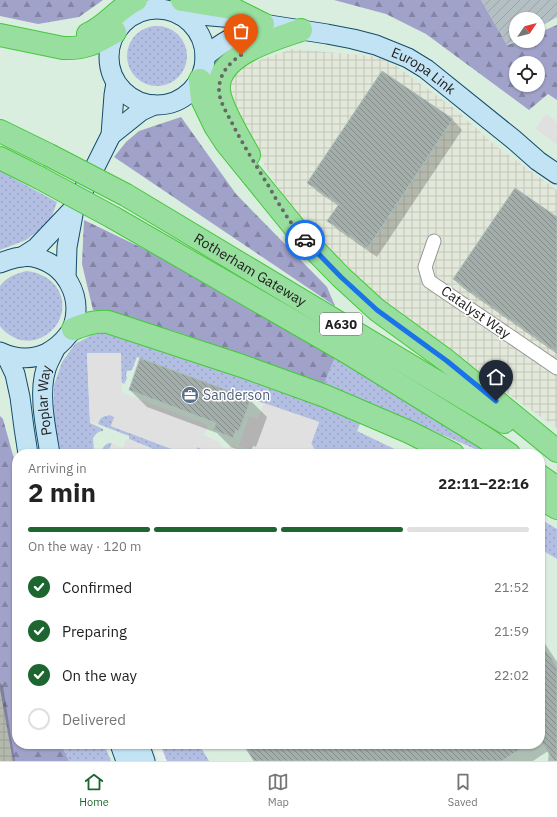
<!DOCTYPE html>
<html lang="en">
<head>
<meta charset="utf-8">
<style>
  :root { --surface:#fff; --page:#f2f2f2; --text:#222; --muted:#767676; --line:#e0e0e0; --accent:#1d6630 }
  body { margin:0; font-family:"IBM Plex Sans",sans-serif; background:var(--page); color:var(--text); height:100vh; display:flex; flex-direction:column; font-size:15px; white-space:nowrap }
  * { box-sizing:border-box; margin:0 }
  p { font-size:13px; color:var(--muted) }
  .icon { flex:none; width:22px; height:22px; fill:none; stroke:currentColor; stroke-width:2; stroke-linecap:round; stroke-linejoin:round }
  .map { position:relative; flex:1; overflow:hidden }
  .drawer { position:absolute; left:12px; top:449px; width:533px; height:300px; display:flex; flex-direction:column; background:var(--surface); border-radius:16px; box-shadow:0 1px 3px #0004 }
  .drawer>* { flex:none }
  .needle { width:26px; rotate:55deg }
  .buttons { position:absolute; left:509px; top:12px; display:grid; gap:8px }
  .buttons a { display:grid; place-items:center; width:36px; height:36px; border-radius:50%; background:var(--surface); box-shadow:0 1px 3px #0004; font-size:20px }
  .pin { position:absolute; display:grid; place-items:center; width:34px; height:34px; color:#fff; margin:-41px -17px; border-radius:50% 50% 50% 0; rotate:-45deg; box-shadow:0 0 4px #0007 }
  .pin .icon { rotate:45deg }
  .courier { position:absolute; display:grid; place-items:center; width:40px; height:40px; margin:-20px; border:3px solid #1a73e8; border-radius:50%; background:#fff; color:#222; box-shadow:0 1px 5px #0007 }
  .overview em { font-style:normal; font-weight:800 }
  .overview div { display:flex; flex-direction:column-reverse }
  .overview { display:flex; align-items:center; justify-content:space-between; height:68px; padding:0 16px }
  h1 { font-size:26px; font-weight:800; line-height:30px }
  .bar { display:grid; grid-template-columns:repeat(4,1fr); gap:6px 4px; align-content:center; height:48px; padding:0 16px }
  .bar i { height:5px; border-radius:3px; background:var(--line) }
  .bar .selected { background:var(--accent) }
  .bar p { grid-column:span 4 }
  ol { padding:0 16px; list-style:none }
  li { display:flex; align-items:center; gap:12px; height:44px }
  li p { margin-inline-start:auto }
  li .icon { padding:4px; border-radius:50%; background:var(--accent); color:#fff; stroke-width:4 }
  li:last-child { color:var(--muted) }
  li i { width:22px; height:22px; border:2px solid var(--line); border-radius:50% }
  .menu { display:flex; justify-content:space-around; align-items:center; height:56px; border-top:1px solid var(--line); background:var(--surface); font-size:11px; color:var(--muted) }
  .menu a { display:grid; justify-items:center; gap:2px }
  .menu .selected { color:var(--accent) }
  .map>svg:first-child { display:block }
</style>
</head>
<body>
<div class="map">
<svg width="557" height="761" viewBox="0 0 557 761">
  <defs>
    <pattern id="industrial-grid" width="8" height="8" patternUnits="userSpaceOnUse"><rect width="8" height="8" fill="#e2e8da"/><path d="M0 4h8M4 0v8" fill="none" stroke="#c2c7bb"/></pattern>
    <pattern id="construction-furrows" width="10" height="10" patternUnits="userSpaceOnUse"><rect width="10" height="10" fill="#b4bfc3"/><path d="M-1 1l2-2M0 10L10 0M9 11l2-2" fill="none" stroke="#9aa4a7"/></pattern>
    <pattern id="grass-dots" width="8" height="8" patternUnits="userSpaceOnUse"><rect width="8" height="8" fill="#b3bee3"/><path d="M2 2h.1M6 6h.1" fill="none" stroke="#9aa3c2" stroke-width="1.8" stroke-linecap="round"/></pattern>
    <pattern id="forest-firs" width="22" height="20" patternUnits="userSpaceOnUse"><rect width="22" height="20" fill="#a1a2ca"/><path d="M5 1l3.5 6h-7zM16 11l3.5 6h-7z" fill="#8384a4"/></pattern>
    <pattern id="building-back-hatch" width="6" height="6" patternUnits="userSpaceOnUse"><rect width="6" height="6" fill="#a3adaa"/><path d="M-1 5l2 2M0 0l6 6M5-1l2 2" fill="none" stroke="#848c8a"/></pattern>
  </defs>
  <rect width="100%" height="100%" fill="#e7efef"/>
  <g fill="#d9eedf" fill-rule="evenodd">
    <path d="M0,0H557V541L540,531V454H17V744H152L159,761H0ZM516,19H538V41H516ZM516,63H538V85H516Z"/>
    <polygon points="540,549 557,559 557,761 209,761 199,744 540,744"/>
  </g>
  <g fill="url(#industrial-grid)">
    <polygon points="292,49 384,57 451,106 496,146 557,190 557,428 368,297 293,210 272,178 235,113 229,88 239,67"/>
    <polygon points="0,665 17,744 22,761 0,761"/>
  </g>
  <polygon fill="url(#construction-furrows)" points="481,0 557,0 557,17 538,28 538,19 516,19 516,40 507,45"/>
  <g fill="url(#grass-dots)">
    <circle cx="157" cy="56" r="30"/>
    <polygon points="0,171 57,202 50,222 26,240 0,250"/>
    <path d="M27,271C31,272 35,272 39,274C71,286 70,327 38,339C33,341 25,341 20,340C12,337 5,333 0,326V286C8,276 15,274 27,271Z"/>
    <path d="M112,332L362,419L357,431L405,454H317L311,444L319,422L251,399L137,357L132,370L127,371L126,375L127,378L124,384L121,382V353H87L90,423L103,429V431C98,431 96,434 93,438L94,454H60L56,432L54,408V385L62,362L75,344L92,335Z"/>
    <polygon points="336,355 490,454 487,454 324,384"/>
    <path d="M110,415L115,417L111,426L185,454H167L165,452L162,454H155L151,448L129,439V436L98,424C100,417 103,416 110,415Z"/>
    <path d="M109,443H112L107,454H101C102,448 104,445 109,443Z"/>
    <polygon points="197,447 209,452 211,454 195,454"/>
    <polygon points="540,519 557,529 557,559 540,549"/>
    <polygon points="61,744 104,744 111,761 69,761"/>
    <polygon points="160,744 199,744 209,761 167,761"/>
  </g>
  <g fill="url(#forest-firs)" fill-rule="evenodd">
    <polygon points="0,0 103,0 79,17 38,24 0,16"/>
    <path d="M334,0H481L507,45L518,41H538V33L557,25V100L548,94L529,110L426,34L386,14ZM516,63H538V85H516Z"/>
    <polygon points="181,117 236,194 327,287 335,306 114,157 126,142 139,131"/>
    <polygon points="84,220 194,273 336,355 324,384 177,332 93,310 82,264"/>
    <polygon points="0,416 3,419 17,470 17,744 61,744 69,761 13,761 0,689"/>
  </g>
  <g fill="#e0e0e0">
    <polygon points="547,114 557,122 557,145 535,128"/>
    <polygon points="87,353 121,353 122,393 208,425 204,435 216,441 225,449 234,445 239,454 211,454 209,452 197,447 195,454 185,454 111,426 114,417 110,415 103,416 99,419 98,424 90,422"/>
    <polygon points="264,403 319,422 311,443 317,454 241,454 248,448 239,446 249,416 258,419"/>
    <polygon points="126,439 151,448 155,454 107,454 112,443 123,448"/>
  </g>
  <g fill="#0003">
    <polygon points="382,73 453,120 462,130 377,257 338,230 329,221 339,206 318,192 309,183"/>
    <polygon points="557,219 557,354 463,288 454,279"/>
    <polygon points="130,390 250,400 267,417 256,447 253,446 250,454 231,447 217,433 147,407"/>
    <polygon points="540,636 557,662 557,761 548,761 549,752 548,751 533,761 255,761 244,744 540,744"/>
    <polygon points="0,683 3,686 15,761 0,761"/>
  </g>
  <g fill="url(#building-back-hatch)" stroke="#abbfb9">
    <polygon points="382,71 453,119 368,248 327,221 339,204 307,183"/>
    <polygon points="515,188 557,217 557,352 453,279"/>
    <polygon points="140,358 251,399 239,431 236,430 233,438 213,430 216,423 129,390"/>
    <polygon points="540,641 557,667 557,761 554,761 540,740"/>
    <polygon points="243,744 528,744 502,761 254,761"/>
  </g>
  <g fill="none" stroke-linecap="round" stroke-linejoin="round">
    <defs>
      <polyline id="street" points="434,241 425,267 429,281 557,368"/>
      <g id="secondary">
        <circle cx="157" cy="57" r="48"/>
        <path id="s1" d="M182,16L200,15L234,18L263,24L327,34L353,39L376,45L408,58L426,69L513,139L538,161L557,174"/>
        <path d="M205,57C221,41 242,33 263,24"/>
        <polyline points="111,135 141,111 154,105"/>
        <polyline points="22,257 36,248 73,209"/>
        <path d="M0,263C10,259 21,255 33,257C66,264 83,296 73,327C72,330 70,333 68,335C62,343 56,348 47,353C32,360 15,359 0,352"/>
        <polyline points="66,278 67,247 74,209 111,135 114,95 116,83"/>
        <polyline points="6,355 15,374 20,397 24,428 28,454"/>
        <path id="s2" d="M50,454C46,429 38,394 46,369C48,362 52,356 55,349"/>
        <polyline points="120,744 126,761"/>
        <polyline points="139,744 145,761"/>
      </g>
      <g id="highway">
        <polyline points="182,0 231,8 263,24"/>
        <path d="M88,34C107,26 118,8 136,0"/>
        <path d="M0,35L63,48C85,49 96,43 115,32"/>
        <polyline points="200,80 202,99 215,126 226,143 304,239 341,277 377,310 447,361 557,451"/>
        <polyline points="0,131 49,155"/>
        <path d="M249,155C240,139 221,108 219,91C215,55 275,39 301,30"/>
        <polyline points="0,158 38,177"/>
        <path id="s3" d="M126,195L504,422"/>
        <polyline points="114,218 345,351 484,437 509,454"/>
        <path d="M73,329C86,324 94,321 108,322L242,366L325,396L409,432L453,454"/>
        <polyline points="540,476 557,488"/>
        <polyline points="540,498 557,508"/>
      </g>
    </defs>
    <use href="#street" stroke="#979797" stroke-width="15"/>
    <use href="#secondary" stroke="#124b6c" stroke-width="21"/>
    <use href="#highway" stroke="#45c83a" stroke-width="24"/>
    <use href="#street" stroke="#fff" stroke-width="13"/>
    <use href="#secondary" stroke="#c2e3f3" stroke-width="19"/>
    <use href="#highway" stroke="#98de9e" stroke-width="22"/>
    <defs>
      <g id="highway-bridge">
        <polyline points="49,155 126,195"/>
        <polyline points="38,177 114,218"/>
      </g>
    </defs>
    <use href="#highway-bridge" stroke="#45c83a" stroke-width="24" stroke-linecap="butt"/>
    <use href="#highway-bridge" stroke="#98de9e" stroke-width="22"/>
  </g>
  <g fill="none" stroke-linecap="round" stroke-linejoin="round">
    <path stroke="#666868" stroke-width="4" stroke-dasharray="0 7.2" d="M241,55C229,63 219,74 219,90C219,100 226,112 231,121C242,143 255,164 268,185C279,204 290,224 305,240"/>
    <polyline stroke="#1a73e8" stroke-width="5" points="305,240 341,277 377,310 447,361 496,401"/>
  </g>
  <defs>
    <symbol id="office-disc" viewBox="-11 -11 22 22"><circle r="9.5" fill="#5c6f8a" stroke="#fff"/><path d="M-6-3h4V-5.5h4V-3h4V5H-6ZM-1-4.5V-3h2v-1.5ZM-6 0V1H6V0Z" fill="#fff"/></symbol>
  </defs>
  <g fill-rule="evenodd">
    <use href="#office-disc" x="180" y="385" width="20" height="20"/>
  </g>
  <g text-anchor="middle" stroke-width="3" stroke-linejoin="round" paint-order="stroke">
    <rect fill="#fff" stroke="#636363" stroke-width="1" x="320" y="313" width="42" height="22" rx="3"/>
    <g font-size="13" font-weight="bold" fill="#202020">
      <text x="341" y="329">A630</text>
    </g>
    <g font-size="14" fill="#202020" stroke="#fff">
      <text dy="5" stroke="none"><textPath href="#s1" startOffset="251">Europa Link</textPath></text>
      <text dy="5" stroke="none"><textPath href="#s3" startOffset="145">Rotherham Gateway</textPath></text>
      <text transform="translate(476 312) rotate(35)" y="5">Catalyst Way</text>
      <text dy="5" stroke="none"><textPath href="#s2" startOffset="54">Poplar Way</textPath></text>
    </g>
    <g font-size="14" fill="#4e5e75" stroke="#fff" text-anchor="start">
      <text x="203" y="400">Sanderson</text>
    </g>
  </g>
</svg>
<div class="buttons">
<a><svg class="needle" viewBox="-14 -14 28 28"><path d="M0-13l5 13h-10z" fill="#e53935"/><path d="M0 13l5-13h-10z" fill="#767676"/></svg></a>
<a><svg class="icon" aria-label="locate" viewBox="0 0 24 24"><circle cx="12" cy="12" r="6"/><path d="M12 2v4M12 18v4M2 12h4M18 12h4"/></svg></a>
</div>
<div class="pin" style="left:241px;top:55px;background:#ea580c"><svg class="icon" aria-label="bag" viewBox="0 0 24 24"><path d="M5 8h14l-1 12H6zM9 8a3 3 0 0 1 6 0"/></svg></div>
<div class="pin" style="left:496px;top:401px;background:#1f2937"><svg class="icon" aria-label="home" viewBox="0 0 24 24"><path d="M3 11l9-7 9 7M6 9v11h12V9"/></svg></div>
<div class="courier" style="left:305px;top:240px"><svg class="icon" aria-label="car" viewBox="0 0 24 24"><path d="M5 17H2v-5l4-1 3-4h7l3 4 3 1v5h-3M9 17h6M6 11h13"/><circle cx="7" cy="17" r="2"/><circle cx="17" cy="17" r="2"/></svg></div>
<section class="drawer">
<div class="overview"><div><h1>2 min</h1><p>Arriving in</p></div><em>22:11–22:16</em></div>
<div class="bar"><i class="selected"></i><i class="selected"></i><i class="selected"></i><i></i><p>On the way · 120 m</p></div>
<ol>
<li><svg class="icon" aria-label="check" viewBox="0 0 24 24"><path d="M5 12l5 5 9-10"/></svg>Confirmed<p>21:52</p></li>
<li><svg class="icon" aria-label="check" viewBox="0 0 24 24"><path d="M5 12l5 5 9-10"/></svg>Preparing<p>21:59</p></li>
<li><svg class="icon" aria-label="check" viewBox="0 0 24 24"><path d="M5 12l5 5 9-10"/></svg>On the way<p>22:02</p></li>
<li><i></i>Delivered</li>
</ol>
</section>
</div>
<nav class="menu">
<a class="selected"><svg class="icon" aria-label="home" viewBox="0 0 24 24"><path d="M3 11l9-7 9 7M6 9v11h12V9"/></svg>Home</a>
<a><svg class="icon" aria-label="map" viewBox="0 0 24 24"><path d="M3 6l6-2 6 2 6-2v14l-6 2-6-2-6 2zM9 4v14M15 6v14"/></svg>Map</a>
<a><svg class="icon" aria-label="saved" viewBox="0 0 24 24"><path d="M7 4h10v16l-5-4-5 4z"/></svg>Saved</a>
</nav>
</body>
</html>
